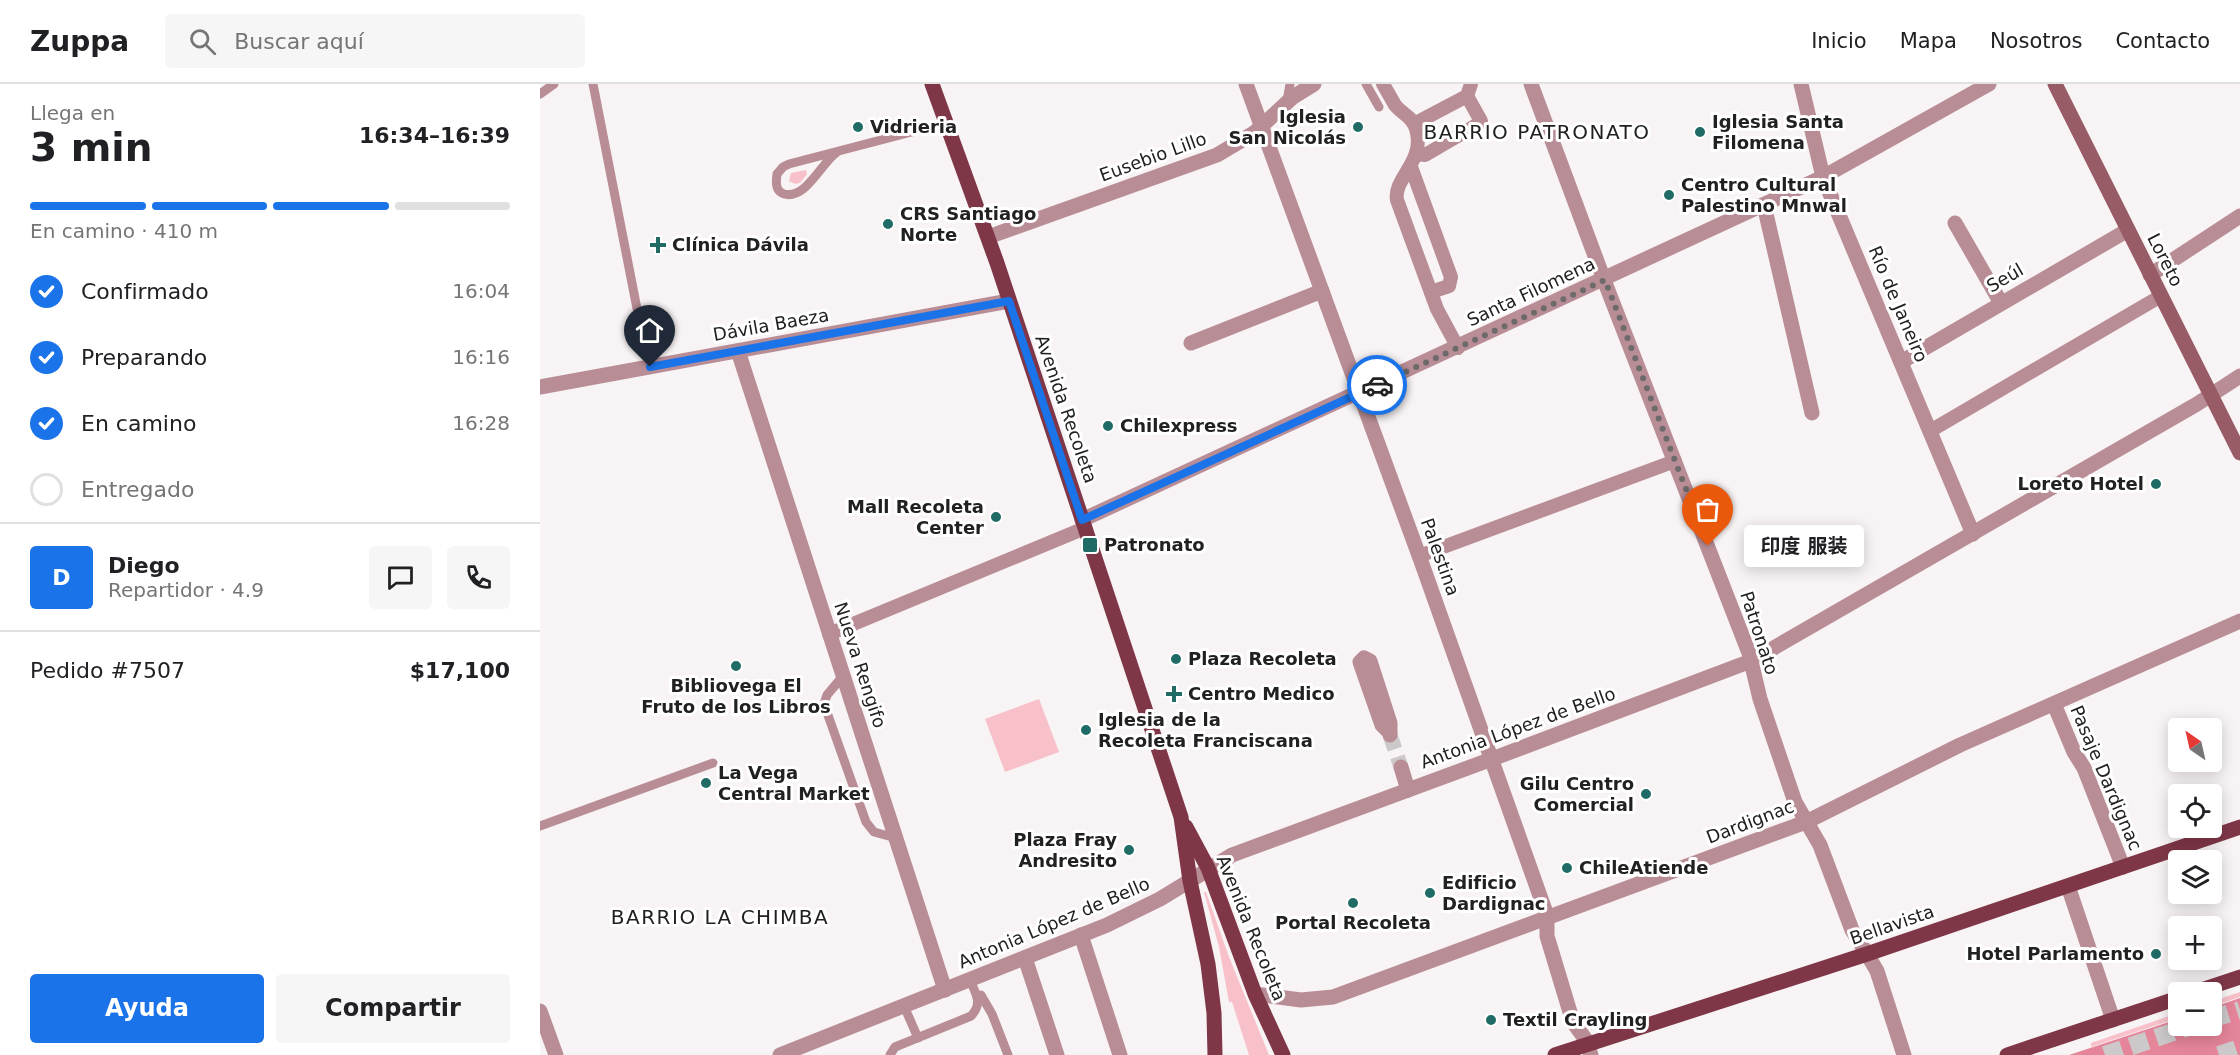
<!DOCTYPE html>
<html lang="es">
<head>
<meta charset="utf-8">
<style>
  :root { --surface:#fff; --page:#f6f6f6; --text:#202124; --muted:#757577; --line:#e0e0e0; --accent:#1a73e8 }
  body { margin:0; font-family:"DejaVu Sans","Noto Sans SC",sans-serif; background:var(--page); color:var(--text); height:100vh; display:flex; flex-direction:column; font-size:22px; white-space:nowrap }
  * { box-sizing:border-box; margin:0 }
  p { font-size:20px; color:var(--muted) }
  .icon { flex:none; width:33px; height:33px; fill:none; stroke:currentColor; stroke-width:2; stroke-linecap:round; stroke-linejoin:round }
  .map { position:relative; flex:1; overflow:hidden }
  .drawer { display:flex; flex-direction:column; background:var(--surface); width:540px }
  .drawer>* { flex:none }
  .needle { width:39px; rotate:326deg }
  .controls { position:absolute; left:1628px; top:634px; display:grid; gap:12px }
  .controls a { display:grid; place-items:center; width:54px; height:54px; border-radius:6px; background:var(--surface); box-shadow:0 3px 15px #0003; font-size:30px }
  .pin { position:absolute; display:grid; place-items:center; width:51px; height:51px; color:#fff; margin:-62px -26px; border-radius:50% 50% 50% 0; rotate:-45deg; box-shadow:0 0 6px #0007 }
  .pin .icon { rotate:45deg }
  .courier { position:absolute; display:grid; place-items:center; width:60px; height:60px; margin:-30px; border:4px solid #1a73e8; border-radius:50%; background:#fff; color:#222; box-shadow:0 2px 8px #0007 }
  .bubble { position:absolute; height:42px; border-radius:6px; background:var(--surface); box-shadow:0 3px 15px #0003; font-size:20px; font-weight:700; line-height:42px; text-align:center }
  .headline em { font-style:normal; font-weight:700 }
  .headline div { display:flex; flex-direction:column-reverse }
  .headline { display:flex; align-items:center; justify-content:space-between; height:102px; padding:0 30px }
  h1 { font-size:39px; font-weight:700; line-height:45px }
  .bar { display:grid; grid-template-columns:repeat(4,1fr); gap:9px 6px; align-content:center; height:72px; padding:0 30px }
  .bar i { height:8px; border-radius:4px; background:var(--line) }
  .bar .current { background:var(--accent) }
  .bar p { grid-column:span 4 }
  .line { display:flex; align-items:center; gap:15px; padding:0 30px; border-top:2px solid var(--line) }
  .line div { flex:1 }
  .round { display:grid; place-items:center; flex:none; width:63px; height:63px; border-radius:6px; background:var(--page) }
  ol { padding:0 30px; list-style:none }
  li { display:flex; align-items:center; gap:18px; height:66px }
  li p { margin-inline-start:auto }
  li .icon { padding:6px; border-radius:50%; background:var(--accent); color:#fff; stroke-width:4 }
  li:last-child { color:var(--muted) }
  li i { width:33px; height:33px; border:3px solid var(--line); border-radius:50% }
  .cta { display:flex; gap:12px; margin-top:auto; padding:12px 30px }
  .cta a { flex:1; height:69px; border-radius:6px; background:var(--accent); color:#fff; font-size:24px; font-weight:700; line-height:69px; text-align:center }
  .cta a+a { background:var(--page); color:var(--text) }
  header { display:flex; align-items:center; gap:36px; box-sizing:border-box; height:84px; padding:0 30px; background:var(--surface); border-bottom:2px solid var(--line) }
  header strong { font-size:28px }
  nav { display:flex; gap:33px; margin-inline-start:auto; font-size:21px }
  .search { width:420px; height:54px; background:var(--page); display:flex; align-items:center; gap:15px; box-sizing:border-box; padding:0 21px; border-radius:6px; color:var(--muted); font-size:22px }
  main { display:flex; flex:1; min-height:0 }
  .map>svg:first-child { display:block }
</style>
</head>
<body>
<header>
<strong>Zuppa</strong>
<div class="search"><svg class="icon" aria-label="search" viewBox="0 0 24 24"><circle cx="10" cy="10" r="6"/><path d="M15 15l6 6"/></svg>Buscar aquí</div>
<nav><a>Inicio</a><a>Mapa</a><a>Nosotros</a><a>Contacto</a></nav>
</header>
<main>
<section class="drawer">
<div class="headline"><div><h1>3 min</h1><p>Llega en</p></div><em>16:34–16:39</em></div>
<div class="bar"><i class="current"></i><i class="current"></i><i class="current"></i><i></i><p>En camino · 410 m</p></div>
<ol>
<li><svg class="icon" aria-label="check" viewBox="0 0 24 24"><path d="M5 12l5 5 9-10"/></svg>Confirmado<p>16:04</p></li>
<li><svg class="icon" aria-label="check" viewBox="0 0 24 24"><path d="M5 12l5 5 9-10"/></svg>Preparando<p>16:16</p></li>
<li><svg class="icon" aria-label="check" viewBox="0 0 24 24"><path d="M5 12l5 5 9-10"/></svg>En camino<p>16:28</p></li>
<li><i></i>Entregado</li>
</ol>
<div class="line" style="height:108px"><b class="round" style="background:var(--accent);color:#fff">D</b><div><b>Diego</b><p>Repartidor · 4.9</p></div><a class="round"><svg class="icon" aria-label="chat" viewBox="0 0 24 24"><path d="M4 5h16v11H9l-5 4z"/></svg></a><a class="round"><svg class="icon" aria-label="phone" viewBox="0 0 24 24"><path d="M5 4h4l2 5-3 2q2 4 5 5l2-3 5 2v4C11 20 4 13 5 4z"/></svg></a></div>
<div class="line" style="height:78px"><div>Pedido #7507</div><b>$17,100</b></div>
<div class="cta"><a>Ayuda</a><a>Compartir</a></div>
</section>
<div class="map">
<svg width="1700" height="971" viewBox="0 0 1700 971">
  <rect width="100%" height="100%" fill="#f8f3f4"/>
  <g fill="#f8c0c9">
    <polygon points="266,86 267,90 260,99 255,100 249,97 251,89"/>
    <polygon points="499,615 519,668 465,688 445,635"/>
    <polygon points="664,808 666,808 689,873 729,971 709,971 692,918 689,918 679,863"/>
    <polygon points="1700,908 1700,913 1671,923 1671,918"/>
    <polygon points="1638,929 1638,934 1551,963 1551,959"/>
  </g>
  <polygon fill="#e58599" points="1700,914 1700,971 1529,971 1638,935 1638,942 1671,942 1671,924"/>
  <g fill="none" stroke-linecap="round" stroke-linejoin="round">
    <polyline stroke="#cdc9ca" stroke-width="15" stroke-dasharray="15 8" stroke-linecap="butt" points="850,651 861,683"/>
    <g stroke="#cdc9ca" stroke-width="18" stroke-dasharray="18 9" stroke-linecap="butt">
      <polyline points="1671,935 1700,926"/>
      <polyline points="1565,971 1651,942"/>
      <polyline points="1679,971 1700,964"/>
    </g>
    <g stroke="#b98d95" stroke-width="9">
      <polyline points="53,0 101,245"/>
      <polyline points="826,0 839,23"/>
      <polyline points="0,10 14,0"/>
      <polyline points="747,17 750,0"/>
      <path d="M297,68C281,79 266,116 244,110C235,107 236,98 237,90L243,83L249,80L406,39"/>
      <polyline points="303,592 287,611 284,620 326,738 334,748 356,754"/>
      <polyline points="0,742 173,679"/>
      <polyline points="441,911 452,930 468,971"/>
      <polyline points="364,922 378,954"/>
      <path d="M350,971L355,963L431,932C443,920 436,910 430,896"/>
    </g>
    <g stroke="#b98d95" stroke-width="14">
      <path d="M843,0C847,7 851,14 855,21C862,30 873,33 876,45C886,77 853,94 857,116L897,225L918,264"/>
      <polyline points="874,40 927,12 931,0"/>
      <polyline points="876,70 885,71 940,39 941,37 927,12"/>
      <polyline points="871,83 911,193 909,202 891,208"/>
      <polyline points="1390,347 1621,212"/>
      <polyline points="879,472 1135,377"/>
      <polyline points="289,550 545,444"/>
    </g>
    <g stroke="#b98d95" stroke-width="15">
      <polyline points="706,0 881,477 1005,826 1007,835 1007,852 1033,938 1046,956 1051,971"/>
      <polyline points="991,0 1064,196 1209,569 1220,615 1255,718 1280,761 1312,846 1327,870"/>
      <polyline points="1261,0 1283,93 1433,450"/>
      <polyline points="1224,121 1272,329"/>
      <polyline points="1415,139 1461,219"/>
      <polyline points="448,153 677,71 714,49 753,13 774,0"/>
      <polyline points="1610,191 1700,132"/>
      <polyline points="651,259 782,207"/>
      <polyline points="198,267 405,906"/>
      <polyline points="1361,278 1588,146"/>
      <polyline points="0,303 469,217"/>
      <polyline points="542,436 1283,93 1449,0"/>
      <polyline points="1514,620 1534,668 1544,684 1583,783"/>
      <polyline points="849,648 842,641 820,578 824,574 830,577 850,639 850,651"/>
      <polyline points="861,683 868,706"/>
      <polyline points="1528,802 1573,936"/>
      <polyline points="541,851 580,971"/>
      <polyline points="485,874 517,971"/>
      <polyline points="715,910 761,916 793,913 1266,738 1420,661 1700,537"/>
      <polyline points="0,927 16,971"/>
      <polyline points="240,971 567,841 620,815 692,771 952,675 1211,577 1657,320 1700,292"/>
    </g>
    <polyline stroke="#b98d95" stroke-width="15" points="1327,870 1337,887 1364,971"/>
    <polyline stroke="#985c67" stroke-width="15" points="1515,0 1700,369"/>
    <g stroke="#7f3748" stroke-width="15">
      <polyline points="392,0 457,179 641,733 650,797 668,880 674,929 675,971"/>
      <polyline points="646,743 668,784 715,910 743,971"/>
      <polyline points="1652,909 1700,893"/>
      <polyline points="1015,971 1327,870 1700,743"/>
      <polyline points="1467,971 1638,914"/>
    </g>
  </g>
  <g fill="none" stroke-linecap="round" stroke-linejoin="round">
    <polyline stroke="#6d6a6b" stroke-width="6" stroke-dasharray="0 10.8" points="837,301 1065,196 1168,462"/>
    <polyline stroke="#1a73e8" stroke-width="8" points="110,283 469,217 542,436 837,301"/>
  </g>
  <g fill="#206b65" stroke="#fff" stroke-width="2">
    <circle cx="318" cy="43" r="6"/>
    <circle cx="818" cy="43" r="6"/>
    <circle cx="1160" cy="48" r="6"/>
    <circle cx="1129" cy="111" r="6"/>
    <circle cx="348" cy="140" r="6"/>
    <path d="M115 152h6v6h6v6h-6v6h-6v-6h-6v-6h6z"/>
    <circle cx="568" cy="342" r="6"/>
    <circle cx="1616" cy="400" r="6"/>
    <circle cx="456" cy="433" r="6"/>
    <rect x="542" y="453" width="16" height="16" rx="3"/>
    <circle cx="636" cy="575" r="6"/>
    <circle cx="196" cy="582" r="6"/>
    <path d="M631 601h6v6h6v6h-6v6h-6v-6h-6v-6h6z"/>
    <circle cx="546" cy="646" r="6"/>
    <circle cx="166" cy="699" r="6"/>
    <circle cx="1106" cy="710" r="6"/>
    <circle cx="589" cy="766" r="6"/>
    <circle cx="1027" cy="784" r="6"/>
    <circle cx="890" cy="809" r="6"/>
    <circle cx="813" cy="819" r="6"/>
    <circle cx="1616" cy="870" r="6"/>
    <circle cx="951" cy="936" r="6"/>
  </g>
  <g text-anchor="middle" stroke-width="6" stroke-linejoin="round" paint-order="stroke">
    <g font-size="18" font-weight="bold" fill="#222121" stroke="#fff" text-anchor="start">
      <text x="806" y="39" text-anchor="end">Iglesia<tspan x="806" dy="21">San Nicolás</tspan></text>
      <text x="1172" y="44">Iglesia Santa<tspan x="1172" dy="21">Filomena</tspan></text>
      <text x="330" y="49">Vidrieria</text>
      <text x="1141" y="107">Centro Cultural<tspan x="1141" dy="21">Palestino Mnwal</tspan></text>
      <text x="360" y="136">CRS Santiago<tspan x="360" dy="21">Norte</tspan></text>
      <text x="132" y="167">Clínica Dávila</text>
      <text x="580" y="348">Chilexpress</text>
      <text x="1604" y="406" text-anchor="end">Loreto Hotel</text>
      <text x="444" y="429" text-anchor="end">Mall Recoleta<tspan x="444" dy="21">Center</tspan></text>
      <text x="564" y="467">Patronato</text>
      <text x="648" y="581">Plaza Recoleta</text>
      <text x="196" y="608" text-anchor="middle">Bibliovega El<tspan x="196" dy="21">Fruto de los Libros</tspan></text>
      <text x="648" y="616">Centro Medico</text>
      <text x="558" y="642">Iglesia de la<tspan x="558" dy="21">Recoleta Franciscana</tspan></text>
      <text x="178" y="695">La Vega<tspan x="178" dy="21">Central Market</tspan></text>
      <text x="1094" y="706" text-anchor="end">Gilu Centro<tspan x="1094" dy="21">Comercial</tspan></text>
      <text x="577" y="762" text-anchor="end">Plaza Fray<tspan x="577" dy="21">Andresito</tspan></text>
      <text x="1039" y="790">ChileAtiende</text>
      <text x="902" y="805">Edificio<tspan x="902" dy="21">Dardignac</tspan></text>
      <text x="813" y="845" text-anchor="middle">Portal Recoleta</text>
      <text x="1604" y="876" text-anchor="end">Hotel Parlamento</text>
      <text x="963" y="942">Textil Crayling</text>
    </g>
    <g font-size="18" fill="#222121" stroke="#fff">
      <text transform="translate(613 73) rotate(-20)" y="6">Eusebio Lillo</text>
      <text transform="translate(1625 176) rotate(63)" y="6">Loreto</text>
      <text transform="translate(1465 194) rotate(-30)" y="6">Seúl</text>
      <text transform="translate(991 208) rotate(-25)" y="6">Santa Filomena</text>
      <text transform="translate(1358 220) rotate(67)" y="6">Río de Janeiro</text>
      <text transform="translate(231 241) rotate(-10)" y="6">Dávila Baeza</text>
      <text transform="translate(526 325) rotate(71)" y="6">Avenida Recoleta</text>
      <text transform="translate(900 473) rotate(70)" y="6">Palestina</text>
      <text transform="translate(1219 549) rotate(72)" y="6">Patronato</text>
      <text transform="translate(320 581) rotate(72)" y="6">Nueva Rengifo</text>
      <text transform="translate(978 644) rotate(-20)" y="6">Antonia López de Bello</text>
      <text transform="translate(1566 694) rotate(67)" y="6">Pasaje Dardignac</text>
      <text transform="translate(1210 738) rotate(-21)" y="6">Dardignac</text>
      <text transform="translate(514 839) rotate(-23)" y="6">Antonia López de Bello</text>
      <text transform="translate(1352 841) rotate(-19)" y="6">Bellavista</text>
      <text transform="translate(711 844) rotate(68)" y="6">Avenida Recoleta</text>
    </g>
    <g font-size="20" letter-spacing="1.5" fill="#222121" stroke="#fff">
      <text x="997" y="55">BARRIO PATRONATO</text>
      <text x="180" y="840">BARRIO LA CHIMBA</text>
    </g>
  </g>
</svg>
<div class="controls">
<a><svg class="needle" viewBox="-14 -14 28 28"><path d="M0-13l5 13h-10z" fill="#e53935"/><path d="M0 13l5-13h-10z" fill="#757577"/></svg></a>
<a><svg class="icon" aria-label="locate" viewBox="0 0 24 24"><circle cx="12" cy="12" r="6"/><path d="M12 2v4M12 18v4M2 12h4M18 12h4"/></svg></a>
<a><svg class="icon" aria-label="layers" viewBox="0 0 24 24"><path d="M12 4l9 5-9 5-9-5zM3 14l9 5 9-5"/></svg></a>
<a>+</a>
<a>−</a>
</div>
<div class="pin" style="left:1168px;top:462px;background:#ea580c"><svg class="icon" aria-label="bag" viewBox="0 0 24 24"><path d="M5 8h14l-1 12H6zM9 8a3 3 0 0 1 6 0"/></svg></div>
<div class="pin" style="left:110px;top:283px;background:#1f2937"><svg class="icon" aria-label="home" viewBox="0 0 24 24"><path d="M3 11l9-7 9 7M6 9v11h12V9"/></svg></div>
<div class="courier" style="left:837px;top:301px"><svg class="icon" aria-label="car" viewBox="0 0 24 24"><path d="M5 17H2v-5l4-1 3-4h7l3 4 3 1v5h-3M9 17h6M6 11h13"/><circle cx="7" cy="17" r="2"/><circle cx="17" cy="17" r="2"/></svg></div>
<div class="bubble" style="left:1204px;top:441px;width:120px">印度 服装</div>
</div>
</main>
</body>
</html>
